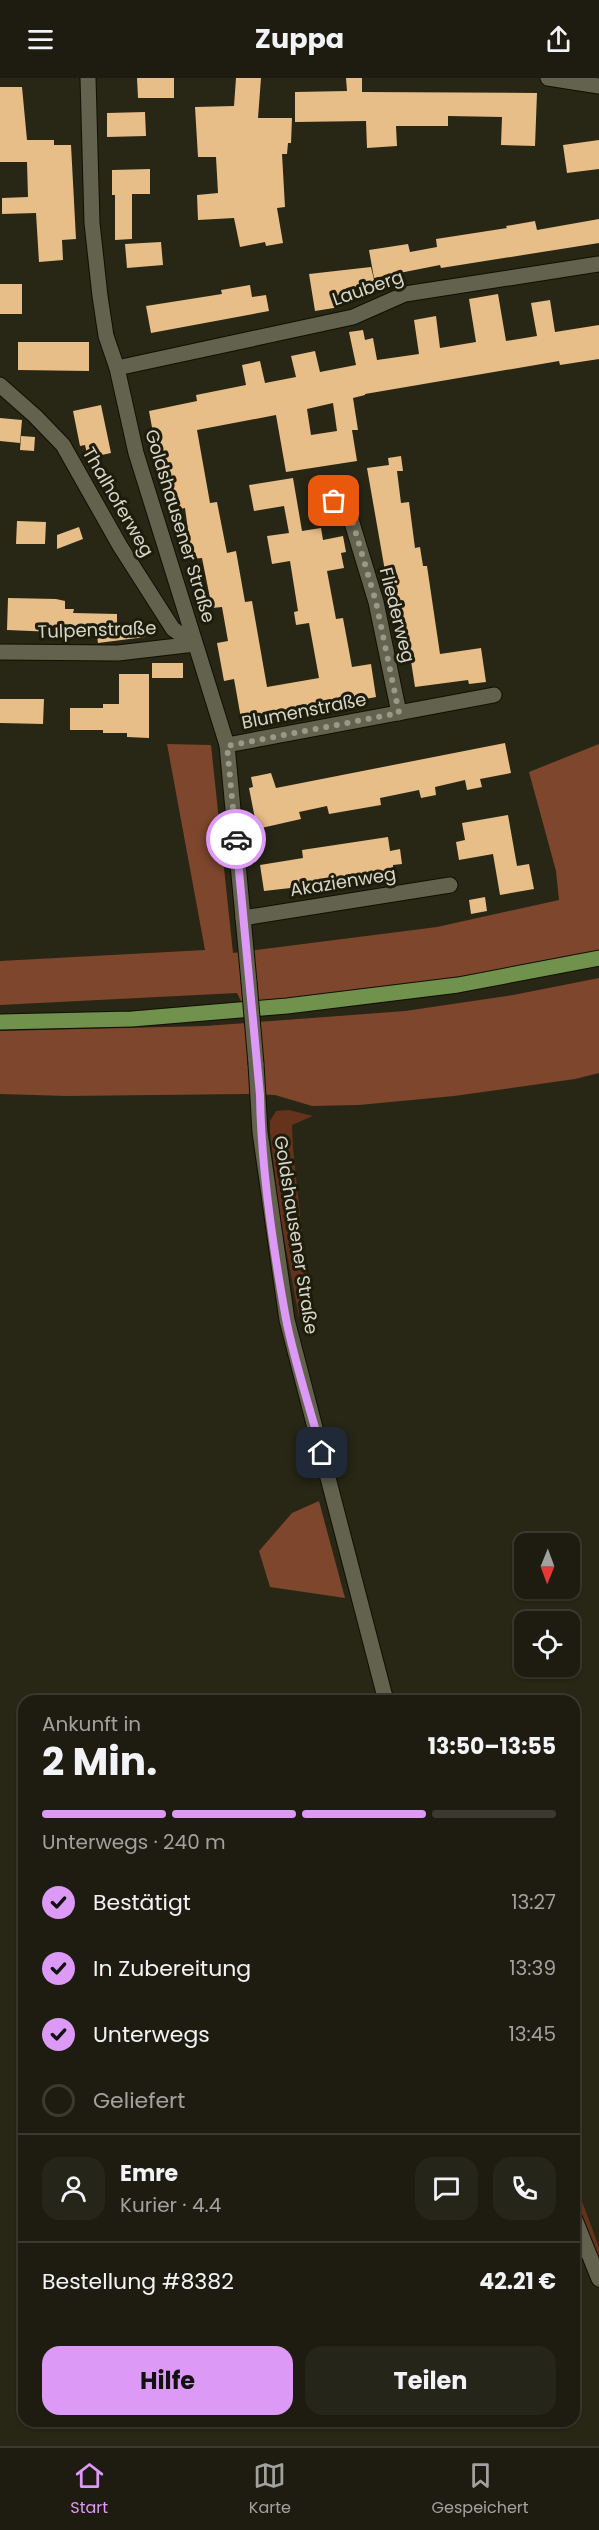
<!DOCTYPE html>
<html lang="de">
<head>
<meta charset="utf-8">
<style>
  :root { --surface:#1e1c10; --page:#262519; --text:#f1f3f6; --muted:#a1a19f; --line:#3c3a30; --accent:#dc99f5 }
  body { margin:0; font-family:Poppins,sans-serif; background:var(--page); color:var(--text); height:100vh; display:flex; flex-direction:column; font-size:22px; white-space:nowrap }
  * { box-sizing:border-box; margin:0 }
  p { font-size:20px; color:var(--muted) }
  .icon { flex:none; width:33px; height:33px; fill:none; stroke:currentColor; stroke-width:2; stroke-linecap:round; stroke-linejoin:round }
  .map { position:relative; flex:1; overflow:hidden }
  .side { position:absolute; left:18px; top:1617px; width:562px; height:732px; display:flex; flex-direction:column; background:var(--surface); border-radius:18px; box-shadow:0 2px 4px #0004,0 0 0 2px var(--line) }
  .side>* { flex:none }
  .needle { width:39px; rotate:181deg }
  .controls { position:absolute; left:514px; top:1455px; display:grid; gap:12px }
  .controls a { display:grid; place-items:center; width:66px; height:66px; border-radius:12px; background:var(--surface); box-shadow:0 2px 4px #0004,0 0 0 2px var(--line); font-size:30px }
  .pin { position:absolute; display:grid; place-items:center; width:51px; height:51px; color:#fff; margin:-26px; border-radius:12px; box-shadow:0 3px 9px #0006 }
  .courier { position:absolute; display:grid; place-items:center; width:60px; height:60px; margin:-30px; border:4px solid #dc99f5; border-radius:50%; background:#fff; color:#222; box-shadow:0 2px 8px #0007 }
  .summary em { font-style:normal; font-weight:700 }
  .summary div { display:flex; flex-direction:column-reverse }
  .summary { display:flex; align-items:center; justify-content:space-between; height:102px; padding:0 24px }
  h1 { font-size:39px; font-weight:700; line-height:45px }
  .bar { display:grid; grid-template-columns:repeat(4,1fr); gap:9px 6px; align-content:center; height:72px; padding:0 24px }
  .bar i { height:8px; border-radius:4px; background:var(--line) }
  .bar .current { background:var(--accent) }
  .bar p { grid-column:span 4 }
  .line { display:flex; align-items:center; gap:15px; padding:0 24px; border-top:2px solid var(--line) }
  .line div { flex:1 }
  .round { display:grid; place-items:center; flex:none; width:63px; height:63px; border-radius:18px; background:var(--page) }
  ol { padding:0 24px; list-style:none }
  li { display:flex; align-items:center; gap:18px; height:66px }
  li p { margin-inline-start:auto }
  li .icon { padding:6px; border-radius:50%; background:var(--accent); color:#111; stroke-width:4 }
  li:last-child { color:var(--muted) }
  li i { width:33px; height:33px; border:3px solid var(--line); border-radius:50% }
  .action { display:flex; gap:12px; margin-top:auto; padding:12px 24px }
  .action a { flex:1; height:69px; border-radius:18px; background:var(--accent); color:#111; font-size:24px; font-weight:700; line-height:69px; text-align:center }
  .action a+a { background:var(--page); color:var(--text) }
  header { display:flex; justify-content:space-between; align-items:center; height:78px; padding:0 24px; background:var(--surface); font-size:27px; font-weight:700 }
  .tabs { display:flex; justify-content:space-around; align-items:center; height:84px; border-top:2px solid var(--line); background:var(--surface); font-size:16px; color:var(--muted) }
  .tabs a { display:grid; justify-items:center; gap:3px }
  .tabs .current { color:var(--accent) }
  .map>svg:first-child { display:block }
</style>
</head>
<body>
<header><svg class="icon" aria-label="menu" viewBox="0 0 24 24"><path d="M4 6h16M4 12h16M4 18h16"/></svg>Zuppa<svg class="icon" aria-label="share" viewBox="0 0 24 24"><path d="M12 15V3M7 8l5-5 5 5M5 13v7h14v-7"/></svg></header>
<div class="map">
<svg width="599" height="2368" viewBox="0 0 599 2368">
  <rect width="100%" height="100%" fill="#282615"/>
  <g fill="#65331b">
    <polygon points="289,1032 313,1038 292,1047 293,1070 308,1213 299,1239 280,1139 270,1054 270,1043 276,1033"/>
    <polygon points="574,2102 599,2169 599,2181 575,2124"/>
  </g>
  <g fill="#7d462d">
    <polygon points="167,666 211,667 233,875 437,849 559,822 556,793 529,694 599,666 599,873 455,901 242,925 237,915 0,927 0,883 205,872"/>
    <polygon points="599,900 599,995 575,1001 454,1018 359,1027 312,1028 275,1017 245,1016 67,1018 0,1016 0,953 205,948 405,933 513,917"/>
    <polygon points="319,1423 345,1520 270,1509 259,1473 292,1435"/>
  </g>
  <g fill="#e7be88" fill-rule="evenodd">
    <polygon points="137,0 174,0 174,20 138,20"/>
    <polygon points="236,0 261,0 258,40 292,40 291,65 288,65 287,76 282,76 285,129 277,130 283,165 266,168 265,164 240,169 234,140 198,142 197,117 218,115 216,79 198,79 195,29 234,28"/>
    <polygon points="346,0 362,0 362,14 537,15 535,68 501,67 502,39 448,38 448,48 396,48 397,68 367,70 366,43 295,44 295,14 347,13"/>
    <polygon points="0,9 22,9 27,62 54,62 54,67 71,67 76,161 62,162 63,182 39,184 36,135 2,136 2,120 28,119 27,84 0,84"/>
    <polygon points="145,34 146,58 107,59 107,35"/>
    <polygon points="599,62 599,91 567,95 563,67"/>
    <polygon points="150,91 150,116 132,116 132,161 115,162 115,117 112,117 112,92"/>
    <polygon points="599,141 599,165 441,190 440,187 374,200 369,172 408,166 410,174 437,169 436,161 507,150 506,148 535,143 537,152"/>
    <polygon points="161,164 163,187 127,190 125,166"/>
    <polygon points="371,189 375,206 348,211 349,215 338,217 340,229 315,233 309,196"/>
    <rect x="0" y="206" width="22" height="30"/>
    <polygon points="250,207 252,219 266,217 269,233 151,255 146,228 222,216 221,212"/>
    <path d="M498,216L506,263L537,258L531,225L550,222L555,254L599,247V281L560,287L559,283L365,316V317L353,320L358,352H352L357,383L286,394L276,337L197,352L210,425L217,424L227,475L236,473L245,524L252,523L267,609L319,600L309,545L296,547L294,534L298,533L290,483L272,486L267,458L289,455L284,428L254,433L249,407L293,400L302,453L321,450L323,462L343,458L346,474L341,475L344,490L327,493L336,541L343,540L352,589L371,586L376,619L328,628L329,631L242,646L234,601L224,603L217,565L228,563L222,529L212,530L202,480L192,481L185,430L175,432L166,381L158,382L149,333L197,323L196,317L246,307L242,287L260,283L265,305L296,299L291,278L315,273L320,294L356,287L349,254L363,252L365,262L373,260L377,282L419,276L414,242L436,238L440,270L476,264L469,221ZM333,325L337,353L311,357L307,331Z"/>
    <polygon points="18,264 89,264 89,293 18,292"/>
    <polygon points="101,327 111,375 88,380 85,367 80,368 73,333"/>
    <polygon points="0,340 22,342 20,365 0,363"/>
    <polygon points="21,358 35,359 34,373 20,372"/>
    <polygon points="401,378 403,393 397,393 401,425 409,424 415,470 420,469 423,488 427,488 440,576 481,570 486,604 469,606 468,602 415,609 409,570 404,570 398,525 393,526 388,493 385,493 367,390 389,387 388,380"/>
    <polygon points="17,443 46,444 45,466 16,466"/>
    <polygon points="79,449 83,461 57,471 57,457"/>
    <polygon points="8,520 56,521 65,523 65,531 74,531 73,535 117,536 117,552 141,545 145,559 98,565 97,558 103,556 7,552"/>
    <rect x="152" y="585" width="31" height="15"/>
    <polygon points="119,596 149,596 149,660 127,659 127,655 103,655 103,652 70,652 70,630 103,630 103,626 119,626"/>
    <polygon points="0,621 44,621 43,646 0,645"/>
    <polygon points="505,665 511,695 480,701 482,709 467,712 465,702 435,709 436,717 421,720 419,712 380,720 381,727 329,736 327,728 299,734 301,741 257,751 249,710 253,709 251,699 271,695 276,710"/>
    <polygon points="508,737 517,788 529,786 534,811 500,817 493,776 459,782 456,764 465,762 462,745"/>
    <polygon points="388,759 390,773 400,771 402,786 393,787 393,792 358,797 358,800 351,801 343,803 343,800 308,806 308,808 264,813 260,787 303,780 302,772"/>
    <polygon points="485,819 487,833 471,836 469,822"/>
  </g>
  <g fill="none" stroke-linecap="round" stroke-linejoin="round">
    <defs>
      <g id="minor">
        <polyline points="88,0 92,145 100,218 106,258 117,290 136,375 227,667 249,904"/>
        <polyline points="548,0 599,8"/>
        <polyline points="117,290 353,239 405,216 599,186"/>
        <polyline points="0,307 35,338 63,367 120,468 173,551 195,566"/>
        <polyline points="334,423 344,426 349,435 376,524 399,635"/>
        <polyline points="0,574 118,575 195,566"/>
        <polyline points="227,667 494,617"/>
        <polyline points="243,840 450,807"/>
        <polyline points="256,986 260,1054 287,1242 386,1623"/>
        <polyline points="574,2139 599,2201"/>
      </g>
      <polyline id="major" points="0,944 132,941 287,928 458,907 599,880"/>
    </defs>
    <use href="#minor" stroke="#110f02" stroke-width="17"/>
    <use href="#major" stroke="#110f02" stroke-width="17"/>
    <use href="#minor" stroke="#63624e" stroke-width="15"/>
    <use href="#major" stroke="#70924c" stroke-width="15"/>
    <defs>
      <polyline id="minor-bridge" points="249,904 256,986"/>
    </defs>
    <use href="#minor-bridge" stroke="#110f02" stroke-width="17" stroke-linecap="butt"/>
    <use href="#minor-bridge" stroke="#63624e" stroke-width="15"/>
  </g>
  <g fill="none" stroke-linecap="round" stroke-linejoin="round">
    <polyline stroke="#99988b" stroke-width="6" stroke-dasharray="0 10.8" points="236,761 227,668 399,635 376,524 350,435 344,426 334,423"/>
    <path stroke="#dc99f5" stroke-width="8" d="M236,761L260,1017C261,1089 273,1170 286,1241C295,1286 310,1330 322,1375"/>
  </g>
  <g text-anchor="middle" stroke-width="6" stroke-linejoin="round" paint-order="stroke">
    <g font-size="18" fill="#d6d6cb" stroke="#1e1c0b">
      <text transform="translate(368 210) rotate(-19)" y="6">Lauberg</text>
      <text transform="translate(118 424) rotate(60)" y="6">Thalhoferweg</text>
      <text transform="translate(180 448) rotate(73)" y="6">Goldshausener Straße</text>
      <text transform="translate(397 537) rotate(76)" y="6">Fliederweg</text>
      <text transform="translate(97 552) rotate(-2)" y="6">Tulpenstraße</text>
      <text transform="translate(304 633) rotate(-11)" y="6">Blumenstraße</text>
      <text transform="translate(343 804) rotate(-9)" y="6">Akazienweg</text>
      <text transform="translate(296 1157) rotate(81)" y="6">Goldshausener Straße</text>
    </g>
  </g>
</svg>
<div class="controls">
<a><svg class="needle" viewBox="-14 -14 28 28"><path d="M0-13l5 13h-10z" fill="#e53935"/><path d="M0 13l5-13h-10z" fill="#a1a19f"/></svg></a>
<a><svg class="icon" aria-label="locate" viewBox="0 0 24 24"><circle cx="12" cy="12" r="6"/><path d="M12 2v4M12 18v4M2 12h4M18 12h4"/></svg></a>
</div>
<div class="pin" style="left:334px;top:423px;background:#ea580c"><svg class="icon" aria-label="bag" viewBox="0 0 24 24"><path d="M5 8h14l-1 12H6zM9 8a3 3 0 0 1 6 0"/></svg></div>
<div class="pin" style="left:322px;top:1375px;background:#1f2937"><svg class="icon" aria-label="home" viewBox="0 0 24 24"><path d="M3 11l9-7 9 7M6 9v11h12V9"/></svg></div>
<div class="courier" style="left:236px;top:761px"><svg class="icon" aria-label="car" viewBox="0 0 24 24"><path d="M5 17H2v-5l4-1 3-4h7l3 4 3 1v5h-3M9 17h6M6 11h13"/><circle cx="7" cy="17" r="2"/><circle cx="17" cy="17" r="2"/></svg></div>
<section class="side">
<div class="summary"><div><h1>2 Min.</h1><p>Ankunft in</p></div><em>13:50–13:55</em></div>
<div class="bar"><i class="current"></i><i class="current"></i><i class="current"></i><i></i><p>Unterwegs · 240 m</p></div>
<ol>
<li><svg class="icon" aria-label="check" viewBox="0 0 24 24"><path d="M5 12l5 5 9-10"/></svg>Bestätigt<p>13:27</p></li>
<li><svg class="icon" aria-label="check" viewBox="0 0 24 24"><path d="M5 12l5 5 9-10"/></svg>In Zubereitung<p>13:39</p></li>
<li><svg class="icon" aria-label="check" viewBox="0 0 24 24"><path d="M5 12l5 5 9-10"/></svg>Unterwegs<p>13:45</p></li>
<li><i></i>Geliefert</li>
</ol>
<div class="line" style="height:108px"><a class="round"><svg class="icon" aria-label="person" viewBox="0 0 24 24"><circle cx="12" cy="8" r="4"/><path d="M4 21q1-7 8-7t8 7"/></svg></a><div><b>Emre</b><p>Kurier · 4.4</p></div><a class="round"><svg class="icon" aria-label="chat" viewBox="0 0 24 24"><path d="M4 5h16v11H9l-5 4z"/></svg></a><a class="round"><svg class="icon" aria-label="phone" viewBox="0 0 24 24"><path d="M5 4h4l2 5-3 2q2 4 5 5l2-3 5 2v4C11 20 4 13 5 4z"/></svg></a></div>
<div class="line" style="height:78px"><div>Bestellung #8382</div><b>42.21 €</b></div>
<div class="action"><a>Hilfe</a><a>Teilen</a></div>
</section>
</div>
<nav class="tabs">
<a class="current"><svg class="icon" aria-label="home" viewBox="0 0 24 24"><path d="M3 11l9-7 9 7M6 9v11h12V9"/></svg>Start</a>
<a><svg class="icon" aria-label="map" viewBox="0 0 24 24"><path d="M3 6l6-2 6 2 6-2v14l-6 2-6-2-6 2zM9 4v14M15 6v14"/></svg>Karte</a>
<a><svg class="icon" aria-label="saved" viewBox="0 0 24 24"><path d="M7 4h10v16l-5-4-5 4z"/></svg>Gespeichert</a>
</nav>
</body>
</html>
